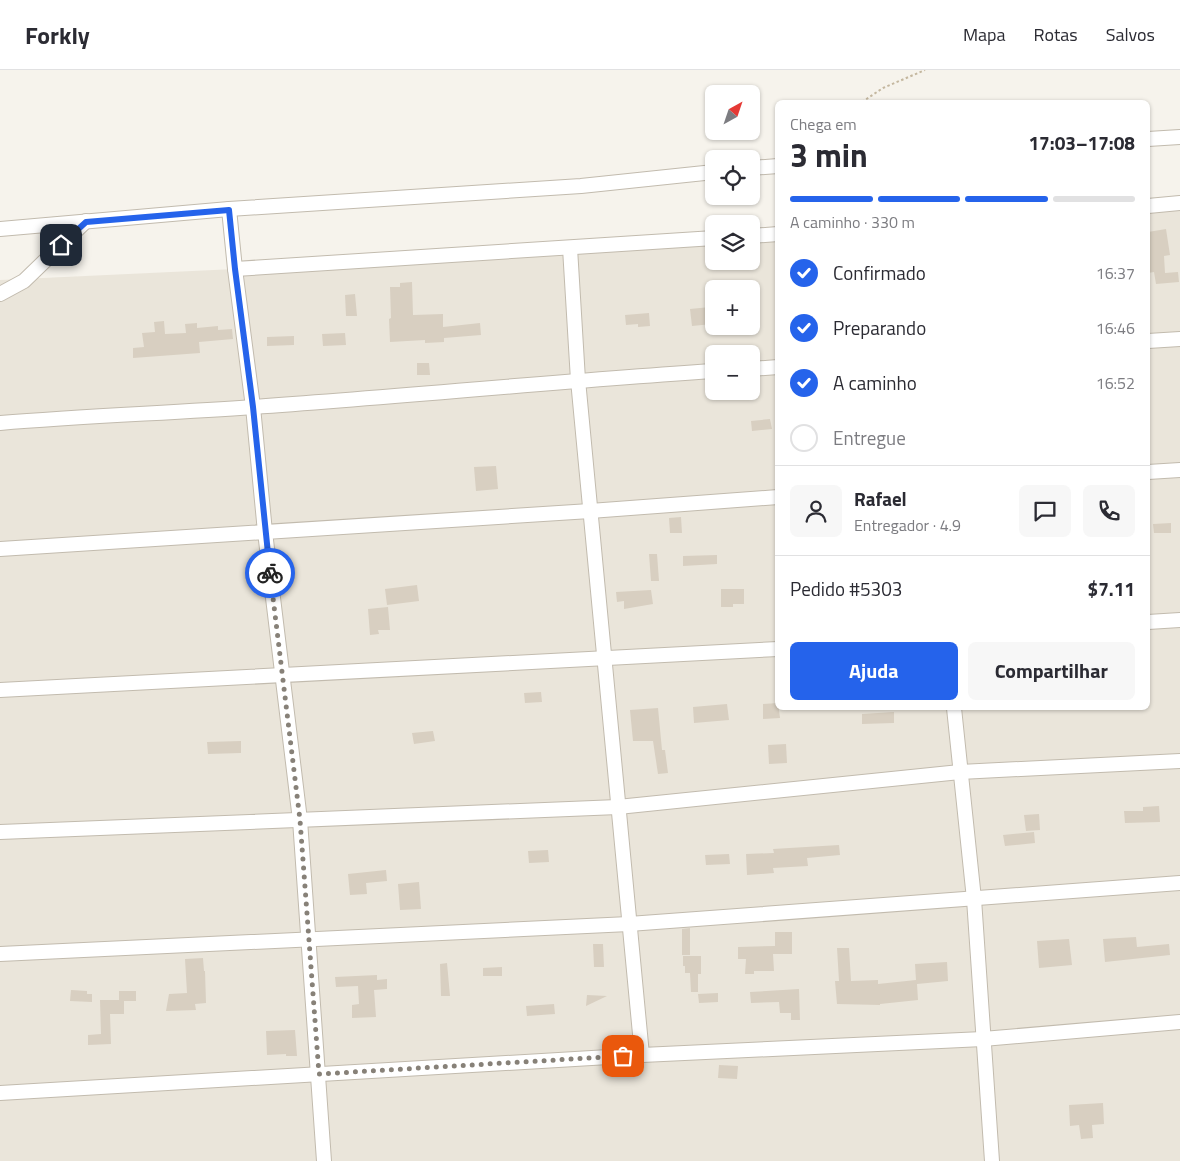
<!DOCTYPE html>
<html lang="pt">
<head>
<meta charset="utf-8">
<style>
  :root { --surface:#fff; --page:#f7f7f7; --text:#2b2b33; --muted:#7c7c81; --line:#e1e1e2; --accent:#2563eb }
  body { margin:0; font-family:"Titillium Web",sans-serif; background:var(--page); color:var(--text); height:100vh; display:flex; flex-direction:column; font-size:19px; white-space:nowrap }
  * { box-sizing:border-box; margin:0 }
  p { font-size:16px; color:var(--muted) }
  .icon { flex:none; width:28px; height:28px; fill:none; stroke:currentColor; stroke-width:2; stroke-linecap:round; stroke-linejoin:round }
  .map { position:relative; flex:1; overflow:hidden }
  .side { position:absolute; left:775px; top:30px; width:375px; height:610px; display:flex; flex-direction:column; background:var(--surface); border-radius:8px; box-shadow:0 1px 4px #0004 }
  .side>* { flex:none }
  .needle { width:32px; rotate:40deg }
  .buttons { position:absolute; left:705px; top:15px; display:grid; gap:10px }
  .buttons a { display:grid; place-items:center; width:55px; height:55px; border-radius:8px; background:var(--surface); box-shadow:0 1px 4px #0004; font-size:25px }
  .pin { position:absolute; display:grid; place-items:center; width:42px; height:42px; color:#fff; margin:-21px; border-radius:10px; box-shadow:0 2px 8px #0006 }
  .courier { position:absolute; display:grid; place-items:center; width:50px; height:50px; margin:-25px; border:4px solid #2563eb; border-radius:50%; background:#fff; color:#222; box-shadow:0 1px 6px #0007 }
  .headline em { font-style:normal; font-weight:700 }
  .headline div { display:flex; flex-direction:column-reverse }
  .headline { display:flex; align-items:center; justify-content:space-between; height:85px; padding:0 15px }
  h1 { font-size:32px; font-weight:700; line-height:38px }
  .bar { display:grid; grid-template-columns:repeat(4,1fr); gap:8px 5px; align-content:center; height:60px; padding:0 15px }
  .bar i { height:6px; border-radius:4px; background:var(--line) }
  .bar .on { background:var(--accent) }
  .bar p { grid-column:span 4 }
  .line { display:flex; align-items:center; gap:12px; padding:0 15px; border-top:1px solid var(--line) }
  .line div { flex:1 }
  .round { display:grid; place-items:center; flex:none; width:52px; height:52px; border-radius:8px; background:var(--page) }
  ol { padding:0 15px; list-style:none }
  li { display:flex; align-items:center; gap:15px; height:55px }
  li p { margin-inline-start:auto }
  li .icon { padding:5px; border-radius:50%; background:var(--accent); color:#fff; stroke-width:4 }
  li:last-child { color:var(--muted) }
  li i { width:28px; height:28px; border:2px solid var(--line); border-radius:50% }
  .cta { display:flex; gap:10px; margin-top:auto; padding:10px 15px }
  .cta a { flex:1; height:58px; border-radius:8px; background:var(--accent); color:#fff; font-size:20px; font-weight:700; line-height:58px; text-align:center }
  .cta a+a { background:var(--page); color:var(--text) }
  header { display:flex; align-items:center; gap:30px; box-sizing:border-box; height:70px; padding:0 25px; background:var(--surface); border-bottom:1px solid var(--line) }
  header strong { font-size:24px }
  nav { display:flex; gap:28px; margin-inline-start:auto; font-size:18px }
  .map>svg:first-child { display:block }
</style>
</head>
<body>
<header>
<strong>Forkly</strong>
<nav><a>Mapa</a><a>Rotas</a><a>Salvos</a></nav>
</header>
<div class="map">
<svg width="1180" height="1091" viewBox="0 0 1180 1091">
  <rect width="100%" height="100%" fill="#f6f3ec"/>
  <path fill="#eae5da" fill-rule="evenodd" d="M1180,133V1091H0V210L235,199L714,168V191H751V166L777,164L778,638H1148V136ZM714,219H751V256H714ZM714,284H751V321H714Z"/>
  <g fill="#d8cfc1">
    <polygon points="1166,159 1170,185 1164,186 1165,203 1178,202 1179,212 1156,214 1154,202 1148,203 1148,162"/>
    <polygon points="412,212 413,245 443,244 443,257 480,253 481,265 444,268 444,272 425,273 425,270 390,272 389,249 391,248 390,217 400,217 400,213"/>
    <polygon points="355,224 357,246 346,246 345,225"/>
    <polygon points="710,237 712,254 692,256 690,239"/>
    <polygon points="649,243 650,256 638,257 638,254 626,255 625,245"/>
    <polygon points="164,251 165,264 186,263 185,254 197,253 197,258 218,256 218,260 232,259 233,269 199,272 200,283 133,288 133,278 144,277 142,263 155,262 154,252"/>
    <polygon points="345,263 346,275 323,276 322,264"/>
    <polygon points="294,266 294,275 267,276 267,267"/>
    <polygon points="417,293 429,293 430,305 417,305"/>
    <polygon points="770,349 772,359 752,361 751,351"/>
    <polygon points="496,396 498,419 476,421 474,397"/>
    <polygon points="681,447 682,463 670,463 669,448"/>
    <polygon points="1171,453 1171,463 1154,463 1153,454"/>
    <polygon points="649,484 657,484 659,511 651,511"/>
    <polygon points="717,485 717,494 683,496 683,486"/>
    <polygon points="417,515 419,531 387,535 385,519"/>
    <polygon points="721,519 744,519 744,534 733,534 733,537 721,537"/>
    <polygon points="651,520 653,534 624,539 624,531 617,532 616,522"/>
    <polygon points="388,537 390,560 378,560 379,564 370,565 368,539"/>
    <polygon points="541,622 542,632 525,633 524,623"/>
    <polygon points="778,633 780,648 763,649 763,634"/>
    <polygon points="727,634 729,650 694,653 693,637"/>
    <polygon points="658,638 662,680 665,680 668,703 658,704 653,671 633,671 630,640"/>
    <polygon points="894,642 894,653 862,654 862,644"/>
    <polygon points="433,661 435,671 414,674 412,663"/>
    <polygon points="241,671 241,683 208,684 207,672"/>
    <polygon points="786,674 787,693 769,694 768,675"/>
    <polygon points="1159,736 1160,752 1125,753 1124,741 1143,741 1143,737"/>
    <polygon points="1039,744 1040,760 1026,761 1024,745"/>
    <polygon points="1034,762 1035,773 1005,776 1003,765"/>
    <polygon points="839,775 840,785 807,788 808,796 773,798 774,803 747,805 746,784 774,783 773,779"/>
    <polygon points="548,780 549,792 529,793 528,781"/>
    <polygon points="729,784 730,794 706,795 705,785"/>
    <polygon points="386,800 387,811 366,813 367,824 350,825 348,804"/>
    <polygon points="419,812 421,839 400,840 398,814"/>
    <polygon points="690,858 690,885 682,885 682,859"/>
    <polygon points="775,862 792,862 792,884 773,884 774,901 754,901 754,904 745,904 746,889 738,889 738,877 775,876"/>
    <polygon points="1136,867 1137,877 1169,874 1170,885 1105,892 1103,869"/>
    <polygon points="1069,869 1072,895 1039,898 1037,871"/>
    <polygon points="593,874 603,874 604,897 594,897"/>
    <polygon points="837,878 849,878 851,911 878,910 878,914 916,910 915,894 947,892 948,911 917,914 918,930 880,934 880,935 837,934 835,911 839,911"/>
    <polygon points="683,886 701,886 701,904 698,904 698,922 691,922 690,903 685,903 685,896 683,896"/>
    <polygon points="203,888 204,901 205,901 206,933 195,934 196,940 166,941 169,924 187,923 185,889"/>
    <polygon points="447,893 450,926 441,926 440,894"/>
    <polygon points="502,897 502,906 483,906 483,898"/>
    <polygon points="377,905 377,910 387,909 387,919 374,920 376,947 352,948 352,935 359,934 358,916 336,917 335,907"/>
    <polygon points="799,919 800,950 791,950 791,943 780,943 779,932 751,933 750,922"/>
    <polygon points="71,920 87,921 87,924 92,924 92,932 70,931"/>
    <polygon points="119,921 136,921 136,931 124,931 124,944 110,944 111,974 88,975 88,965 101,964 100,930 119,930"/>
    <polygon points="718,923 718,932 699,933 698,924"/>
    <polygon points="587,925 607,926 586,936"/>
    <polygon points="554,934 555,944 527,946 526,936"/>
    <polygon points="295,960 297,986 286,986 286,984 267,985 266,961"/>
    <polygon points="719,995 738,996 737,1009 718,1008"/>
    <polygon points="1103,1033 1104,1054 1092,1055 1093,1068 1081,1069 1079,1055 1070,1056 1069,1035"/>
  </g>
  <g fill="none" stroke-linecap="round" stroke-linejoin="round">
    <defs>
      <g id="minor">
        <polyline points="1148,69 1180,67"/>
        <polyline points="751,98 778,96"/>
        <polyline points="1148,136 1180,133"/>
        <polyline points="229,139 235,199 253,337 265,462 300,750 324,1091"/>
        <polyline points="0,159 229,139 581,116 714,102"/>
        <polyline points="751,166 778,164"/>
        <polyline points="570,178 578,310 642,985"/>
        <polyline points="235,199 714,168"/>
        <polyline points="0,224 24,211 86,151"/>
        <polyline points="1148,271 1180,269"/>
        <polyline points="751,299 778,297"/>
        <path d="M0,353C84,346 169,343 253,337C407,326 560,311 714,301"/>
        <polyline points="1148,402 1180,400"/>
        <polyline points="0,479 590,441 778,427"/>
        <polyline points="1148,552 1180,550"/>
        <polyline points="0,620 778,579"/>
        <polyline points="954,638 974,829 992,1091"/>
        <polyline points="0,762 618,737 960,702 1180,691"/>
        <polyline points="0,884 629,854 1180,813"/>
        <polyline points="0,1023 642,985 983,969 1180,952"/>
      </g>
    </defs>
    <use href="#minor" stroke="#c2bbae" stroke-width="16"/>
    <polyline stroke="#c4b79f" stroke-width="2" stroke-dasharray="2.5 2.5" stroke-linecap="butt" points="862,32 883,18 925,0"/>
    <use href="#minor" stroke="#fff" stroke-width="14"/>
  </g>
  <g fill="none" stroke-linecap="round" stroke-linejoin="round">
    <polyline stroke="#878178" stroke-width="5" stroke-dasharray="0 9" points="270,503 300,750 319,1004 623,986"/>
    <polyline stroke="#2563eb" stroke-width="6" points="61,175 86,152 229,140 235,199 253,337 270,503"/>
  </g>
</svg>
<div class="buttons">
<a><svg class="needle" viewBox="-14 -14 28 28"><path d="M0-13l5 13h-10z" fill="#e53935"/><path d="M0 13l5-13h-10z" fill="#7c7c81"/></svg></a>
<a><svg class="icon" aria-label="locate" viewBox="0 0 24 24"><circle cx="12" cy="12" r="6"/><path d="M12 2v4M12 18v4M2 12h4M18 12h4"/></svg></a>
<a><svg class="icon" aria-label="layers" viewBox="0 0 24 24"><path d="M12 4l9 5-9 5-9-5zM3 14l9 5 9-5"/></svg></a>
<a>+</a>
<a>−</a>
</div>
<div class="pin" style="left:623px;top:986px;background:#ea580c"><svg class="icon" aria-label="bag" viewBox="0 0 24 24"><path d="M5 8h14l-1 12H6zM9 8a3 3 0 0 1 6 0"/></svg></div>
<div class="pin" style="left:61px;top:175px;background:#1f2937"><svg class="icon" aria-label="home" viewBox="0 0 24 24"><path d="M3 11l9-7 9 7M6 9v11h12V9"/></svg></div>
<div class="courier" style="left:270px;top:503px"><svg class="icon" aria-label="bike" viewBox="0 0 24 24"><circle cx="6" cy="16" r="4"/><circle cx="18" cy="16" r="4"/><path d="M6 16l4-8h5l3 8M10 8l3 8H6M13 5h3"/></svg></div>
<section class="side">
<div class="headline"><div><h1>3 min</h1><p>Chega em</p></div><em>17:03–17:08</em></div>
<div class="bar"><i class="on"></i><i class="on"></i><i class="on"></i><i></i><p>A caminho · 330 m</p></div>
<ol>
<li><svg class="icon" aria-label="check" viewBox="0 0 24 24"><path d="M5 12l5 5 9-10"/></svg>Confirmado<p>16:37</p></li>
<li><svg class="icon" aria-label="check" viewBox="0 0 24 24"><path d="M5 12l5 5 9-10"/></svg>Preparando<p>16:46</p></li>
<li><svg class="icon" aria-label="check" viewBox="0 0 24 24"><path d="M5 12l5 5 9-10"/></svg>A caminho<p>16:52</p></li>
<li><i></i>Entregue</li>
</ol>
<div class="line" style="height:90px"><a class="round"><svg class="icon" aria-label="person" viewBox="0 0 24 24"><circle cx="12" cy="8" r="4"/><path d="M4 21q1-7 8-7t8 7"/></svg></a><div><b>Rafael</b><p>Entregador · 4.9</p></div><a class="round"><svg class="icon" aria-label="chat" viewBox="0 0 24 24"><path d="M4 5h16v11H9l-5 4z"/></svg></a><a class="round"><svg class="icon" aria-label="phone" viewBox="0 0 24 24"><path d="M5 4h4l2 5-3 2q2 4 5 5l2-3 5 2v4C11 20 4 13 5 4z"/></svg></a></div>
<div class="line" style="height:65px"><div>Pedido #5303</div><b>$7.11</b></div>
<div class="cta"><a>Ajuda</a><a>Compartilhar</a></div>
</section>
</div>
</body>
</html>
